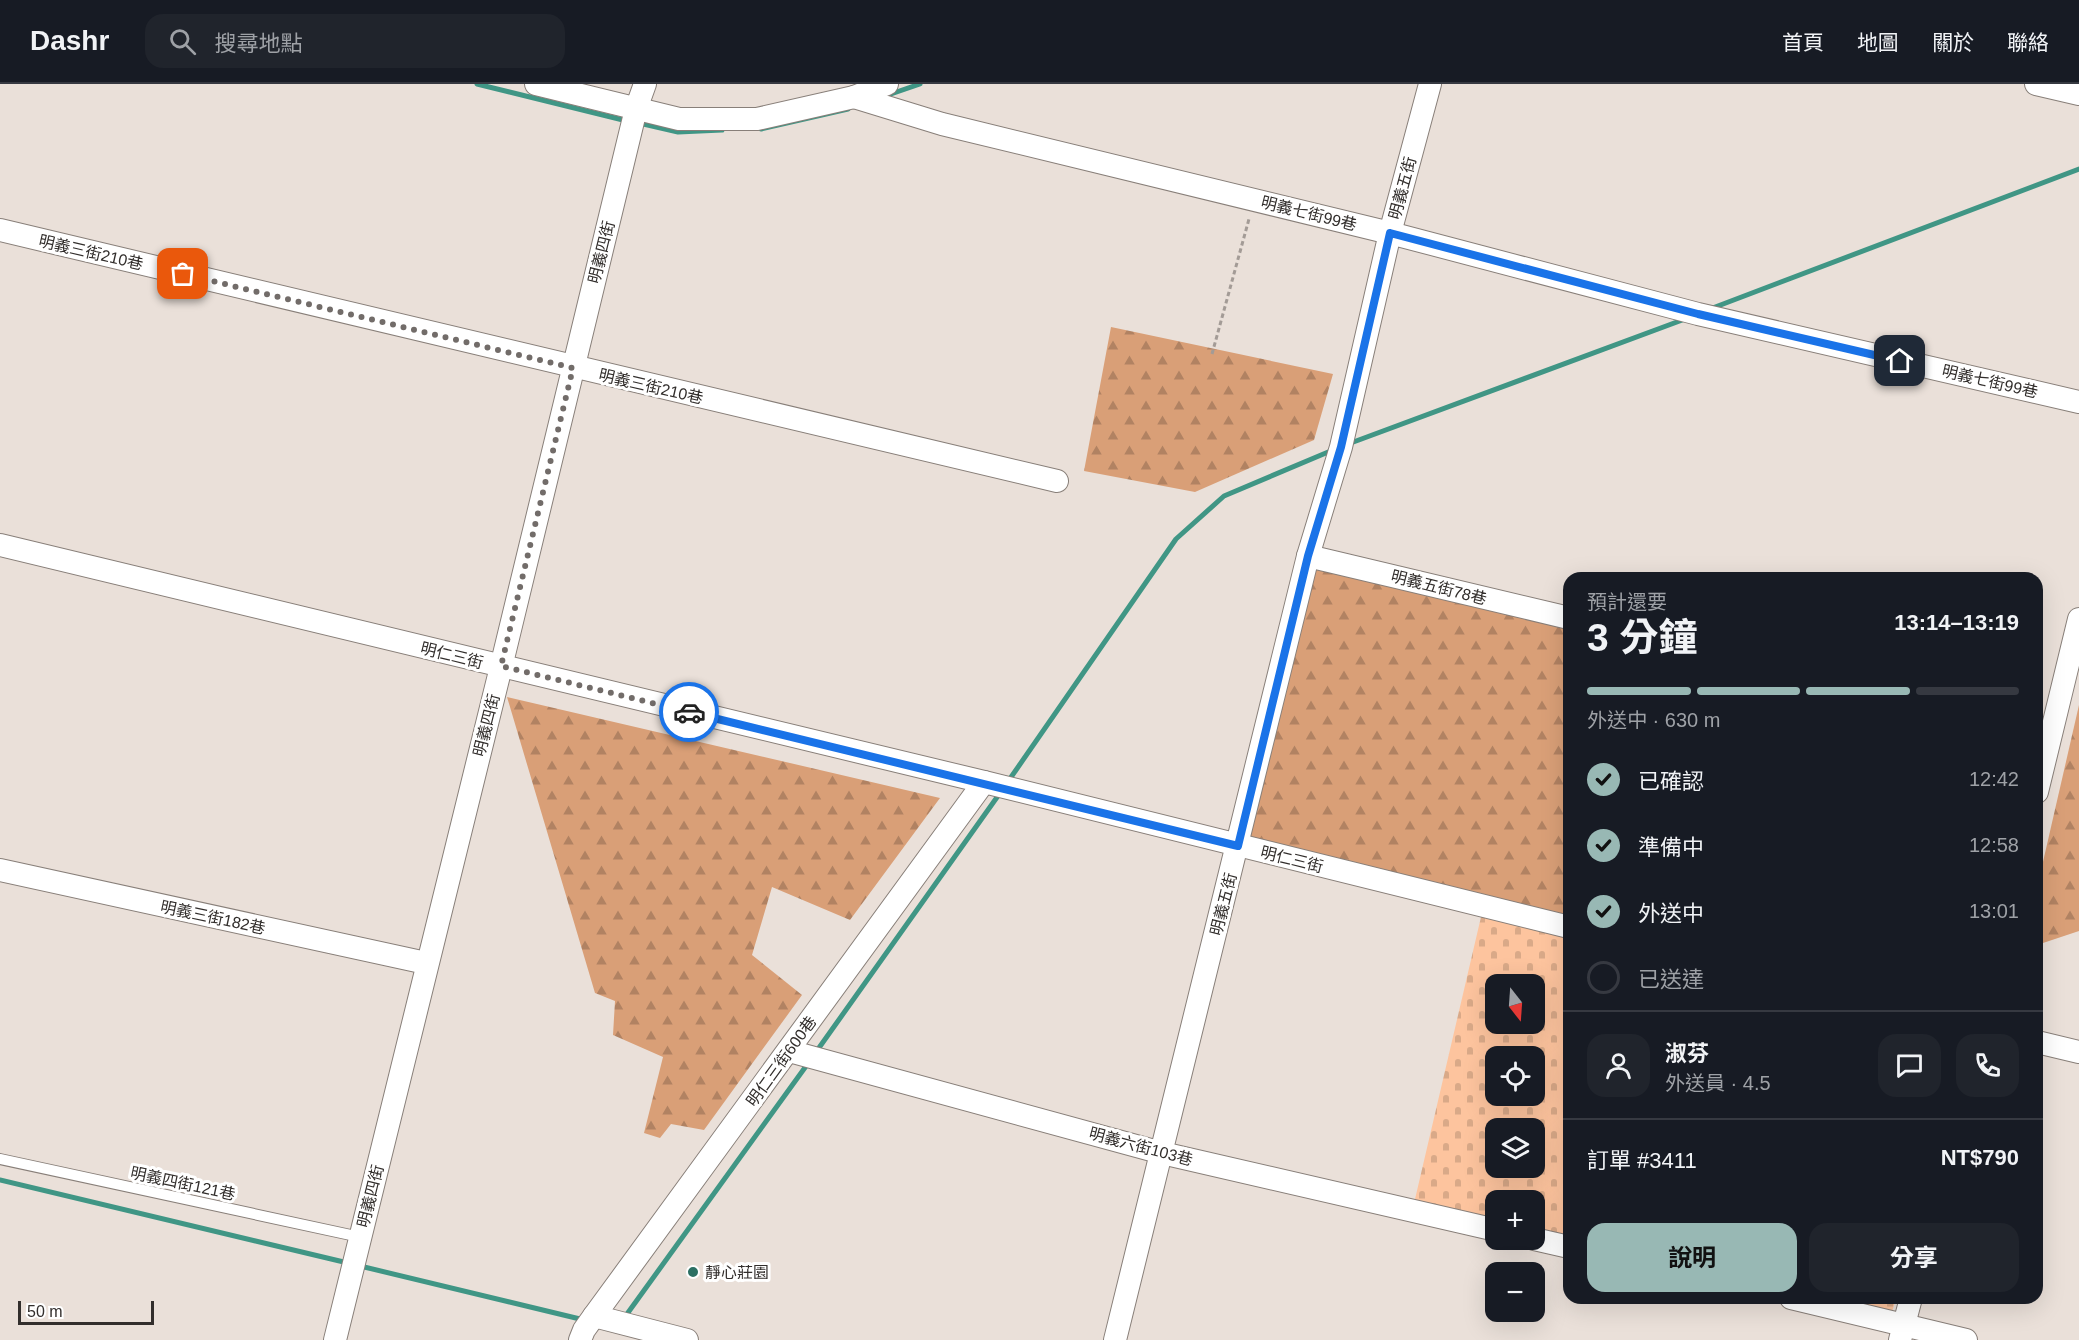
<!DOCTYPE html>
<html lang="zh-TW">
<head>
<meta charset="utf-8">
<style>
  :root { --surface:#171b24; --page:#20242c; --text:#f1f3f6; --muted:#9ea1a6; --line:#363941; --accent:#98b8b4 }
  body { margin:0; font-family:Arial,"Noto Sans TC",sans-serif; background:var(--page); color:var(--text); height:100vh; display:flex; flex-direction:column; font-size:22px; white-space:nowrap }
  * { box-sizing:border-box; margin:0 }
  p { font-size:20px; color:var(--muted) }
  .icon { flex:none; width:33px; height:33px; fill:none; stroke:currentColor; stroke-width:2; stroke-linecap:round; stroke-linejoin:round }
  .map { position:relative; flex:1; overflow:hidden }
  .details { position:absolute; left:1563px; top:488px; width:480px; height:732px; display:flex; flex-direction:column; background:var(--surface); border-radius:18px; box-shadow:0 6px 24px #0002 }
  .details>* { flex:none }
  .needle { width:39px; rotate:163deg }
  .controls { position:absolute; left:1485px; top:890px; display:grid; gap:12px }
  .controls a { display:grid; place-items:center; width:60px; height:60px; border-radius:12px; background:var(--surface); box-shadow:0 6px 24px #0002; font-size:30px }
  .scale { position:absolute; left:18px; bottom:15px; width:136px; box-sizing:border-box; padding-left:6px; border:3px solid #322e2c; border-top:0; font-size:16px; line-height:21px; white-space:nowrap; color:#322e2c; -webkit-text-stroke:4px #fff; paint-order:stroke }
  .pin { position:absolute; display:grid; place-items:center; width:51px; height:51px; color:#fff; margin:-26px; border-radius:12px; box-shadow:0 3px 9px #0006 }
  .courier { position:absolute; display:grid; place-items:center; width:60px; height:60px; margin:-30px; border:4px solid #1a73e8; border-radius:50%; background:#fff; color:#222; box-shadow:0 2px 8px #0007 }
  .summary em { font-style:normal; font-weight:700 }
  .summary div { display:flex; flex-direction:column-reverse }
  .summary { display:flex; align-items:center; justify-content:space-between; height:102px; padding:0 24px }
  h1 { font-size:39px; font-weight:700; line-height:45px }
  .bar { display:grid; grid-template-columns:repeat(4,1fr); gap:9px 6px; align-content:center; height:72px; padding:0 24px }
  .bar i { height:8px; border-radius:4px; background:var(--line) }
  .bar .current { background:var(--accent) }
  .bar p { grid-column:span 4 }
  .line { display:flex; align-items:center; gap:15px; padding:0 24px; border-top:2px solid var(--line) }
  .line div { flex:1 }
  .round { display:grid; place-items:center; flex:none; width:63px; height:63px; border-radius:18px; background:var(--page) }
  ol { padding:0 24px; list-style:none }
  li { display:flex; align-items:center; gap:18px; height:66px }
  li p { margin-inline-start:auto }
  li .icon { padding:6px; border-radius:50%; background:var(--accent); color:#111; stroke-width:4 }
  li:last-child { color:var(--muted) }
  li i { width:33px; height:33px; border:3px solid var(--line); border-radius:50% }
  .cta { display:flex; gap:12px; margin-top:auto; padding:12px 24px }
  .cta a { flex:1; height:69px; border-radius:18px; background:var(--accent); color:#111; font-size:24px; font-weight:700; line-height:69px; text-align:center }
  .cta a+a { background:var(--page); color:var(--text) }
  header { display:flex; align-items:center; gap:36px; box-sizing:border-box; height:84px; padding:0 30px; background:var(--surface); border-bottom:2px solid var(--line) }
  header strong { font-size:28px }
  nav { display:flex; gap:33px; margin-inline-start:auto; font-size:21px }
  .search { width:420px; height:54px; background:var(--page); display:flex; align-items:center; gap:15px; box-sizing:border-box; padding:0 21px; border-radius:18px; color:var(--muted); font-size:22px }
  .map>svg:first-child { display:block }
</style>
</head>
<body>
<header>
<strong>Dashr</strong>
<div class="search"><svg class="icon" aria-label="search" viewBox="0 0 24 24"><circle cx="10" cy="10" r="6"/><path d="M15 15l6 6"/></svg>搜尋地點</div>
<nav><a>首頁</a><a>地圖</a><a>關於</a><a>聯絡</a></nav>
</header>
<div class="map">
<svg width="2079" height="1256" viewBox="0 0 2079 1256">
  <defs>
    <pattern id="forest-firs" width="22" height="20" patternUnits="userSpaceOnUse" patternTransform="scale(1.5)"><rect width="22" height="20" fill="#d99f77"/><path d="M5 1l3.5 6h-7zM16 11l3.5 6h-7z" fill="#b18262"/></pattern>
    <pattern id="cemetery-stones" width="16" height="16" patternUnits="userSpaceOnUse" patternTransform="scale(1.5)"><rect width="16" height="16" fill="#fdc49e"/><path d="M2 7V4a2 2 0 0 1 4 0v3zM10 15v-3a2 2 0 0 1 4 0v3z" fill="#d9a988"/></pattern>
  </defs>
  <rect width="100%" height="100%" fill="#eae0d9"/>
  <g fill="url(#forest-firs)">
    <polygon points="1111,243 1333,290 1314,356 1195,408 1084,387"/>
    <polygon points="1312,478 1569,544 1569,836 1245,759"/>
    <polygon points="507,613 940,714 850,836 772,803 752,871 802,911 704,1046 671,1040 660,1054 644,1049 663,973 613,951 615,917 595,909"/>
    <polygon points="2079,621 2079,847 2037,861 2037,804"/>
  </g>
  <g fill="url(#cemetery-stones)" fill-rule="evenodd">
    <path d="M1481,833L1569,853V1166L1534,1155V1116H1496L1495,1148L1412,1128ZM1496,900H1534V939H1496ZM1496,972H1534V1011H1496ZM1496,1044H1534V1083H1496Z"/>
    <polygon points="1768,1214 1896,1214 1888,1242"/>
  </g>
  <g fill="none" stroke-linecap="round" stroke-linejoin="round">
    <g stroke="#409685" stroke-width="5">
      <polyline points="477,0 627,37"/>
      <polyline points="885,12 920,0"/>
      <polyline points="639,39 678,48 722,46"/>
      <polyline points="761,45 848,25"/>
      <polyline points="1710,225 2079,85"/>
      <polyline points="1348,360 1685,235"/>
      <polyline points="1007,699 1176,455 1224,412 1333,366"/>
      <polyline points="816,968 1000,709"/>
      <polyline points="0,1096 348,1179"/>
      <polyline points="360,1182 580,1235"/>
      <polyline points="627,1230 809,978"/>
    </g>
    <defs>
      <polyline id="lane" points="0,1075 360,1153"/>
      <g id="street">
        <polyline points="536,0 679,35 757,35 854,13 887,0"/>
        <polyline points="2036,0 2079,10"/>
        <polyline points="854,13 942,40 1390,149 1698,230 2079,318"/>
        <polyline points="0,146 1057,397"/>
        <polyline points="0,461 984,698 1569,843"/>
        <polyline points="1308,472 1569,534"/>
        <polyline points="2037,708 2079,535"/>
        <polyline points="0,786 426,879"/>
        <polyline points="2037,958 2079,968"/>
        <polyline points="789,967 1162,1069 1496,1146"/>
        <polyline points="1534,1155 1569,1163"/>
        <polyline points="1791,1214 1966,1256"/>
        <polyline points="594,1232 687,1256"/>
        <polyline points="335,1256 501,583 636,25 645,0"/>
        <polyline points="580,1256 584,1246 594,1232 984,698"/>
        <polyline points="1115,1256 1308,472 1341,363 1390,149 1430,0"/>
        <polyline points="1900,1256 1911,1214"/>
      </g>
    </defs>
    <use href="#lane" stroke="#887f79" stroke-width="12"/>
    <use href="#street" stroke="#887f79" stroke-width="24"/>
    <polyline stroke="#a39b96" stroke-width="3" stroke-dasharray="4.5 3" stroke-linecap="butt" points="1212,270 1249,135"/>
    <use href="#lane" stroke="#fff" stroke-width="10"/>
    <use href="#street" stroke="#fff" stroke-width="22"/>
  </g>
  <g fill="none" stroke-linecap="round" stroke-linejoin="round">
    <polyline stroke="#726c69" stroke-width="6" stroke-dasharray="0 10.8" points="183,190 573,284 501,582 689,628"/>
    <polyline stroke="#1a73e8" stroke-width="8" points="689,628 1238,762 1308,472 1341,363 1390,149 1698,230 1900,277"/>
  </g>
  <circle fill="#2c7063" stroke="#fff" stroke-width="2" cx="693" cy="1188" r="6"/>
  <g text-anchor="middle" stroke-width="6" stroke-linejoin="round" paint-order="stroke">
    <g font-size="16" fill="#322e2c" stroke="#fff">
      <text transform="translate(1402 104) rotate(-75)" y="6">明義五街</text>
      <text transform="translate(1309 129) rotate(14)" y="6">明義七街99巷</text>
      <text transform="translate(91 168) rotate(13)" y="6">明義三街210巷</text>
      <text transform="translate(601 168) rotate(-76)" y="6">明義四街</text>
      <text transform="translate(1990 297) rotate(13)" y="6">明義七街99巷</text>
      <text transform="translate(651 302) rotate(13)" y="6">明義三街210巷</text>
      <text transform="translate(1439 503) rotate(14)" y="6">明義五街78巷</text>
      <text transform="translate(452 571) rotate(14)" y="6">明仁三街</text>
      <text transform="translate(486 641) rotate(-76)" y="6">明義四街</text>
      <text transform="translate(1292 775) rotate(14)" y="6">明仁三街</text>
      <text transform="translate(1223 820) rotate(-76)" y="6">明義五街</text>
      <text transform="translate(213 833) rotate(12)" y="6">明義三街182巷</text>
      <text transform="translate(781 977) rotate(-54)" y="6">明仁三街600巷</text>
      <text transform="translate(1141 1062) rotate(15)" y="6">明義六街103巷</text>
      <text transform="translate(183 1099) rotate(12)" y="6">明義四街121巷</text>
      <text transform="translate(370 1112) rotate(-76)" y="6">明義四街</text>
    </g>
    <g font-size="16" fill="#322e2c" stroke="#fff" text-anchor="start">
      <text x="705" y="1194">靜心莊園</text>
    </g>
  </g>
</svg>
<div class="controls">
<a><svg class="needle" viewBox="-14 -14 28 28"><path d="M0-13l5 13h-10z" fill="#e53935"/><path d="M0 13l5-13h-10z" fill="#9ea1a6"/></svg></a>
<a><svg class="icon" aria-label="locate" viewBox="0 0 24 24"><circle cx="12" cy="12" r="6"/><path d="M12 2v4M12 18v4M2 12h4M18 12h4"/></svg></a>
<a><svg class="icon" aria-label="layers" viewBox="0 0 24 24"><path d="M12 4l9 5-9 5-9-5zM3 14l9 5 9-5"/></svg></a>
<a>+</a>
<a>−</a>
</div>
<div class="scale">50 m</div>
<div class="pin" style="left:183px;top:190px;background:#ea580c"><svg class="icon" aria-label="bag" viewBox="0 0 24 24"><path d="M5 8h14l-1 12H6zM9 8a3 3 0 0 1 6 0"/></svg></div>
<div class="pin" style="left:1900px;top:277px;background:#1f2937"><svg class="icon" aria-label="home" viewBox="0 0 24 24"><path d="M3 11l9-7 9 7M6 9v11h12V9"/></svg></div>
<div class="courier" style="left:689px;top:628px"><svg class="icon" aria-label="car" viewBox="0 0 24 24"><path d="M5 17H2v-5l4-1 3-4h7l3 4 3 1v5h-3M9 17h6M6 11h13"/><circle cx="7" cy="17" r="2"/><circle cx="17" cy="17" r="2"/></svg></div>
<section class="details">
<div class="summary"><div><h1>3 分鐘</h1><p>預計還要</p></div><em>13:14–13:19</em></div>
<div class="bar"><i class="current"></i><i class="current"></i><i class="current"></i><i></i><p>外送中 · 630 m</p></div>
<ol>
<li><svg class="icon" aria-label="check" viewBox="0 0 24 24"><path d="M5 12l5 5 9-10"/></svg>已確認<p>12:42</p></li>
<li><svg class="icon" aria-label="check" viewBox="0 0 24 24"><path d="M5 12l5 5 9-10"/></svg>準備中<p>12:58</p></li>
<li><svg class="icon" aria-label="check" viewBox="0 0 24 24"><path d="M5 12l5 5 9-10"/></svg>外送中<p>13:01</p></li>
<li><i></i>已送達</li>
</ol>
<div class="line" style="height:108px"><a class="round"><svg class="icon" aria-label="person" viewBox="0 0 24 24"><circle cx="12" cy="8" r="4"/><path d="M4 21q1-7 8-7t8 7"/></svg></a><div><b>淑芬</b><p>外送員 · 4.5</p></div><a class="round"><svg class="icon" aria-label="chat" viewBox="0 0 24 24"><path d="M4 5h16v11H9l-5 4z"/></svg></a><a class="round"><svg class="icon" aria-label="phone" viewBox="0 0 24 24"><path d="M5 4h4l2 5-3 2q2 4 5 5l2-3 5 2v4C11 20 4 13 5 4z"/></svg></a></div>
<div class="line" style="height:78px"><div>訂單 #3411</div><b>NT$790</b></div>
<div class="cta"><a>說明</a><a>分享</a></div>
</section>
</div>
</body>
</html>
